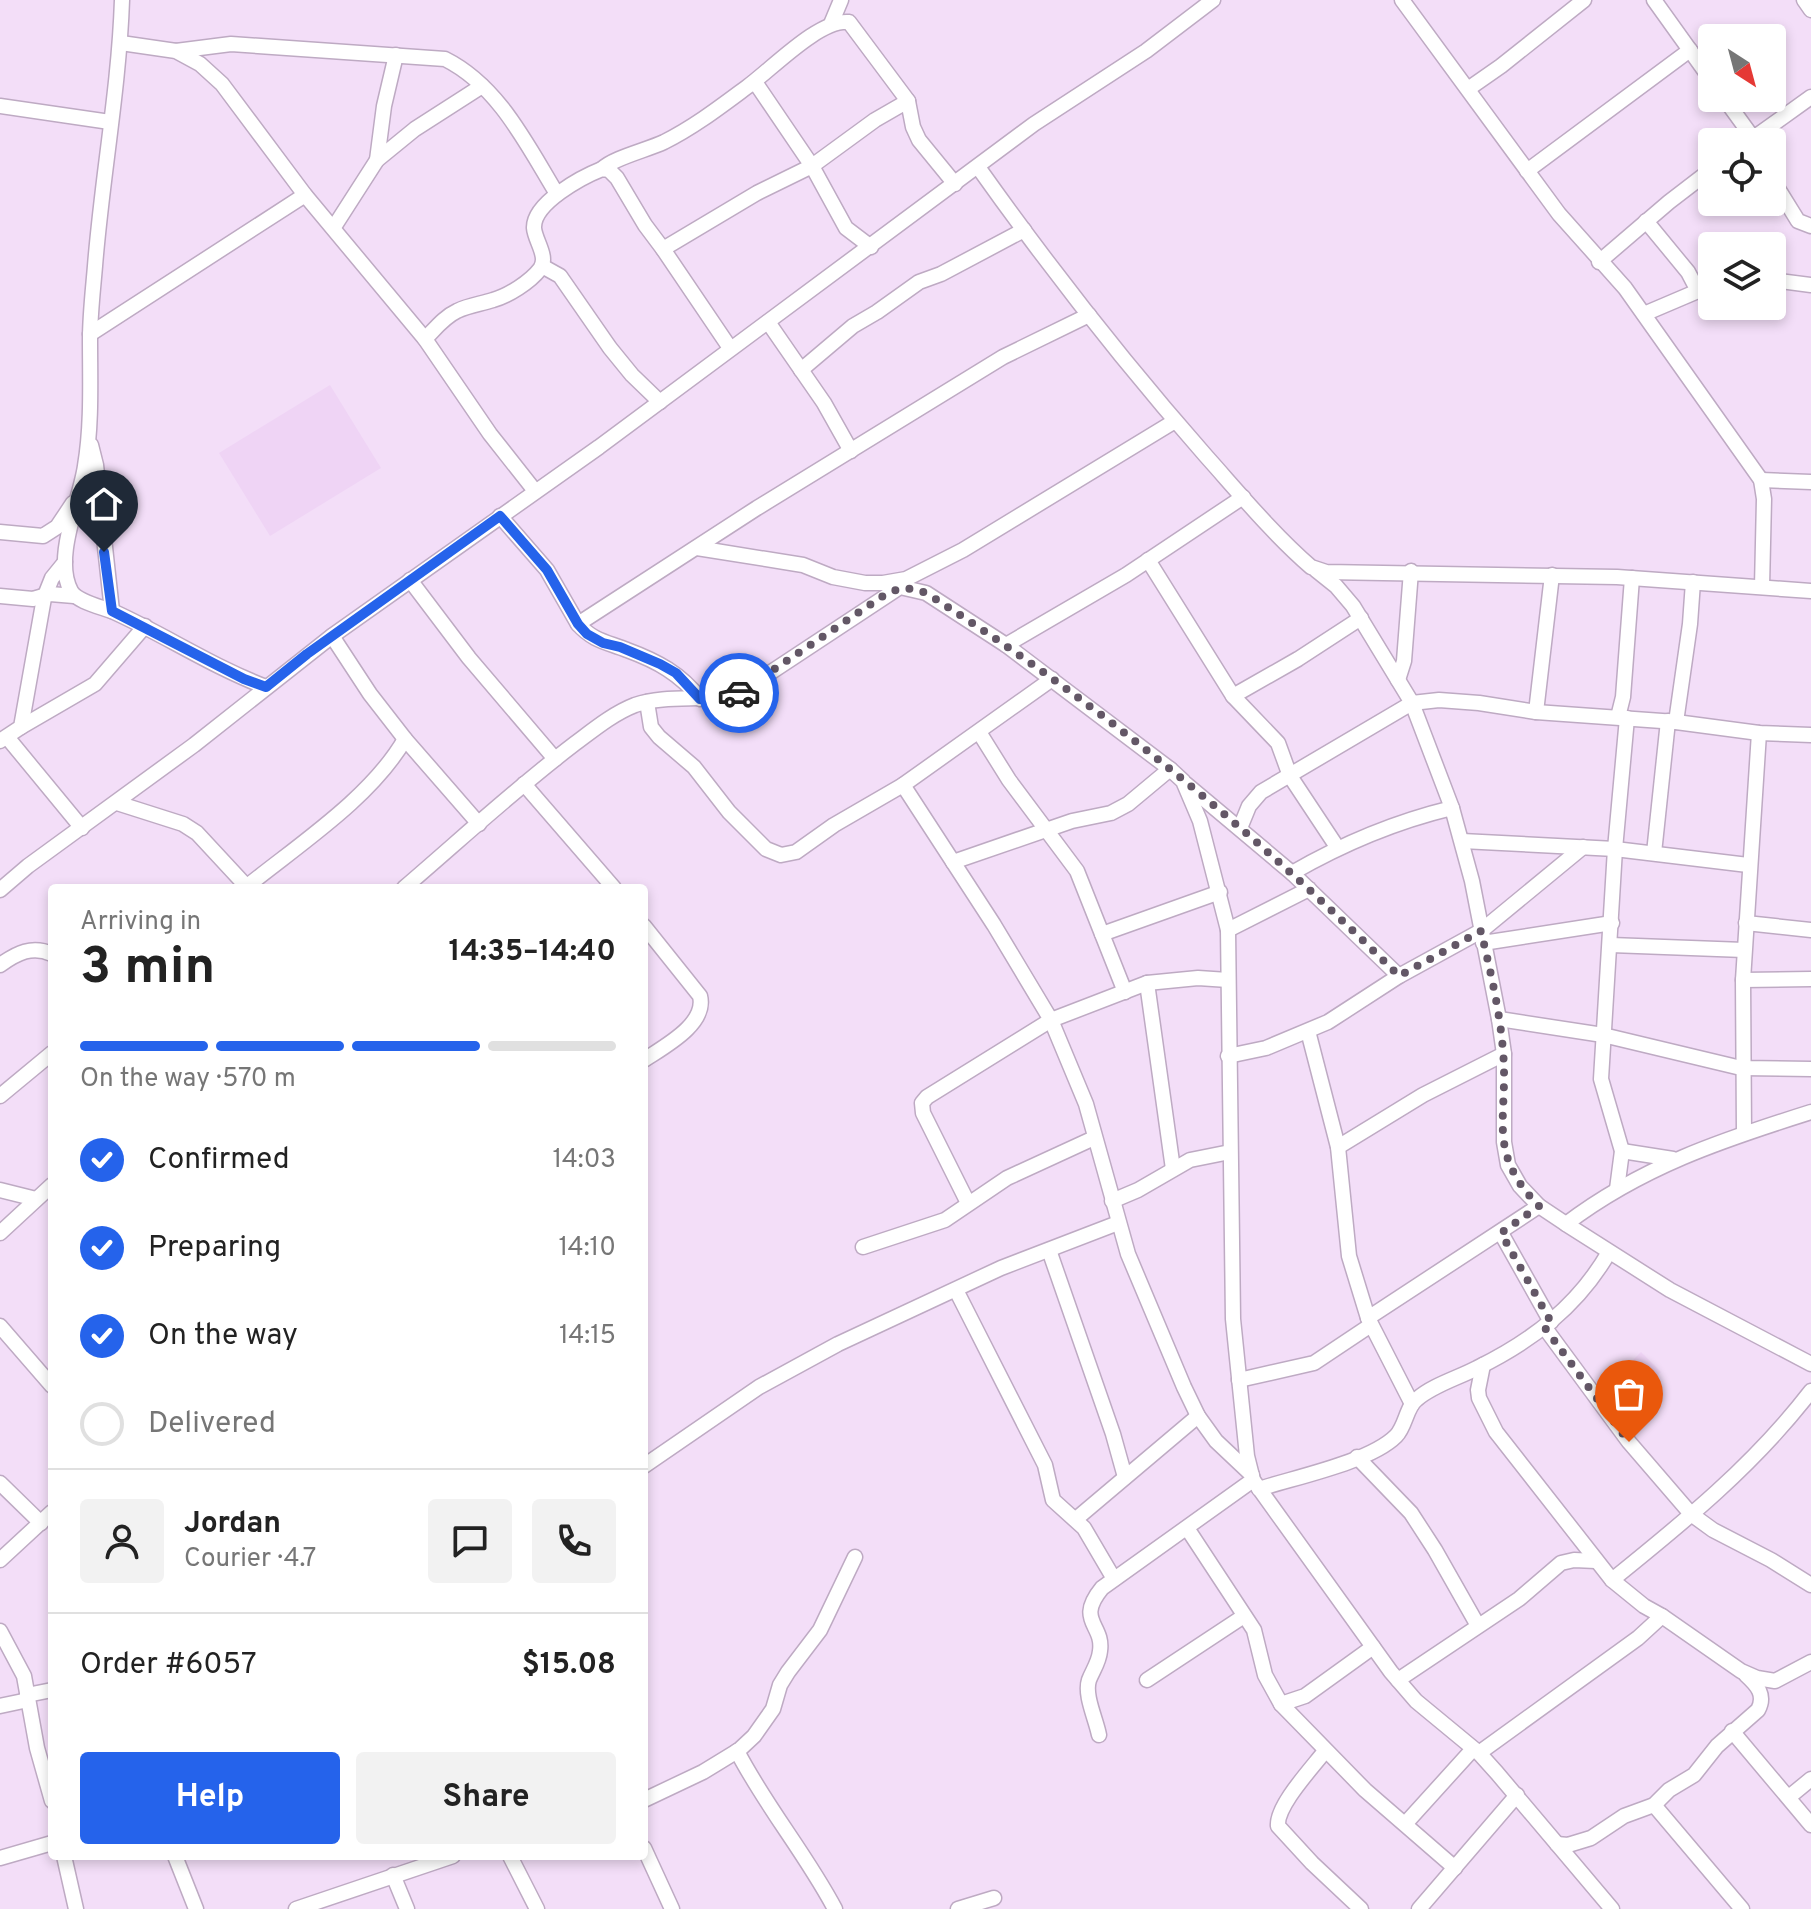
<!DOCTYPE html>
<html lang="en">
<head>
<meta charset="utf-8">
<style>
  :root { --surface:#fff; --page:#f2f2f2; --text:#222; --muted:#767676; --line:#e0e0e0; --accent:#2563eb }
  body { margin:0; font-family:Overpass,sans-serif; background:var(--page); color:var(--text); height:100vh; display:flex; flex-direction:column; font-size:30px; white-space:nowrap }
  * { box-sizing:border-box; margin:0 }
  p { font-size:26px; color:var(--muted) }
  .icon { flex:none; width:44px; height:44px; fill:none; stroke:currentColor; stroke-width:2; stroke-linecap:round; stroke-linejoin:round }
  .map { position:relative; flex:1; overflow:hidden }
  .panel { position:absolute; left:48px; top:884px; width:600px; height:976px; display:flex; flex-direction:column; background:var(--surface); border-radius:8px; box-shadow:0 4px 12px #0003 }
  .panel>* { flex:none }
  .needle { width:52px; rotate:144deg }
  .fabs { position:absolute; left:1698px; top:24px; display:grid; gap:16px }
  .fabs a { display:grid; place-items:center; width:88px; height:88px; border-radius:8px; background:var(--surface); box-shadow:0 4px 12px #0003; font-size:40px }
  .pin { position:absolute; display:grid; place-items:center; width:68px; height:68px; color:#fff; margin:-82px -34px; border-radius:50% 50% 50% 0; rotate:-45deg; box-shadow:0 0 8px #0007 }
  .pin .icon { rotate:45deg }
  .courier { position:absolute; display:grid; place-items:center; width:80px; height:80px; margin:-40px; border:6px solid #2563eb; border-radius:50%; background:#fff; color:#222; box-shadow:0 2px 10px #0007 }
  .summary em { font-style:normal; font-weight:700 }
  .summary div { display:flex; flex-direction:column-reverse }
  .summary { display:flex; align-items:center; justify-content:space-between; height:136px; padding:0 32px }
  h1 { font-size:52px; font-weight:700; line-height:60px }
  .bar { display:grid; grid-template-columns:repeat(4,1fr); gap:12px 8px; align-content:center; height:96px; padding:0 32px }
  .bar i { height:10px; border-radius:6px; background:var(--line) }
  .bar .active { background:var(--accent) }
  .bar p { grid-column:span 4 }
  .line { display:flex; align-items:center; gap:20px; padding:0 32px; border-top:2px solid var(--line) }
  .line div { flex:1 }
  .round { display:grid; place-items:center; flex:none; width:84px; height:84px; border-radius:8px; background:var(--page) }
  ol { padding:0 32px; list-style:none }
  li { display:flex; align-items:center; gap:24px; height:88px }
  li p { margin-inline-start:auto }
  li .icon { padding:8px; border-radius:50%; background:var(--accent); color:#fff; stroke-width:4 }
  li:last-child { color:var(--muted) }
  li i { width:44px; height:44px; border:4px solid var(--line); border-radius:50% }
  .primary-button { display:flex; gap:16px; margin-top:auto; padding:16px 32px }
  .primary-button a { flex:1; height:92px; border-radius:8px; background:var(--accent); color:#fff; font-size:32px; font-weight:700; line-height:92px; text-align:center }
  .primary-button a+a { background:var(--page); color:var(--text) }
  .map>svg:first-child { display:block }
</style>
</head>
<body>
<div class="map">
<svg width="1811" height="1909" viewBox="0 0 1811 1909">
  <rect width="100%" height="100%" fill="#f3def8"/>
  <g fill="#efd4f5">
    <polygon points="330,385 381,468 270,536 219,453"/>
    <polygon points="1641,1352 1661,1372 1640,1392 1621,1372"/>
  </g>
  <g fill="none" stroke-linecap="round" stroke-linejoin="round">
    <defs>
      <g id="minor">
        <path d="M122,0C119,89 102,177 95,266C93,290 90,315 90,339C90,381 92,424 85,466C80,501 53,558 71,591C77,602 102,607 114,612C165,635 213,667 266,687"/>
        <polyline points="1402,0 1559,214 1625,288 1761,480 1764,499 1762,587"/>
        <polyline points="1654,0 1712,81"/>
        <polyline points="1804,0 1811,10"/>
        <polyline points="831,24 841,0"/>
        <polyline points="121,43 176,51 200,64 222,84 305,195 425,339 490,434 535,491"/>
        <path d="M176,51L231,44L445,59C499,86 527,145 557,194"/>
        <polyline points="755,82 812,166 846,228 871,247"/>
        <polyline points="1468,89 1501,66 1584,0"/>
        <polyline points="1724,98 1753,138"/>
        <polyline points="0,106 110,122"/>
        <polyline points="1748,142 1811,97"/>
        <polyline points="377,160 384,106 396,55"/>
        <path d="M978,167C1049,267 1125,364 1206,456C1240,494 1273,534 1311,567L1326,572L1617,577L1811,591"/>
        <path d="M602,169C613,158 647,150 664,142C694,127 720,107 747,87C772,69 819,19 849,22L908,101L913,127L919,140L955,184"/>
        <polyline points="1527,171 1690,50"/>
        <polyline points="1772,179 1798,221 1811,226"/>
        <polyline points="1646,221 1688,272 1698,291"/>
        <polyline points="334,227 377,160 415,129 482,86"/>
        <polyline points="663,249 757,193 812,166 875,120 908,101"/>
        <polyline points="1599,262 1669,202 1712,169"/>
        <polyline points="542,266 560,276 610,348 632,375 660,402"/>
        <polyline points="1772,280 1811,285"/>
        <polyline points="1644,314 1698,291 1712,289"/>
        <polyline points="768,322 824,403 851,451"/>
        <polyline points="90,334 305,195"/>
        <path d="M425,339C435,329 444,317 457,311C469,305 481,304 493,300C508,296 530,282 540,269C549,257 535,241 534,228C533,203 582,177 602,169L609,170L617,178L645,225L663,249L730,348"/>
        <polyline points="801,370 853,326 877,312 919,282 941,274 1024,230"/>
        <polyline points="91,445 96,465 112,611"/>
        <polyline points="1761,480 1811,482"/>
        <polyline points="500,516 547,570 578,624 757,508 1003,357 1089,315"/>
        <polyline points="0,532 43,536 57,527 73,503"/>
        <polyline points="697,548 803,565 833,577 865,583 883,583 906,579 963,550 1175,421"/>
        <polyline points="1148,560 1233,696 1278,743 1290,776 1337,847"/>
        <polyline points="1316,570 1336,586 1353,606 1412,703 1452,808 1472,881 1499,1019 1504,1054 1504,1142 1508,1165 1520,1186 1539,1206 1566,1224 1670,1290 1811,1364"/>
        <polyline points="410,580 469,658 555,759"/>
        <polyline points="0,596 33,599 50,594 74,596"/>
        <path d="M578,624C593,641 607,642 627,650C657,661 681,674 700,699"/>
        <polyline points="332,636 370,694 405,739 479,824"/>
        <polyline points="1006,645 1126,575 1243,497"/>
        <polyline points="1052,679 903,785 994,925 1051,1020 1086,1104 1128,1254 1184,1387 1198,1416 1216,1441 1252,1475"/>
        <polyline points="1398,680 1404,661 1411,571"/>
        <polyline points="1233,696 1298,659 1361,618"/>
        <polyline points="647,702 651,727 659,737 694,767 729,812 766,849 781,855 796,852 834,825 903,785"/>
        <polyline points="1536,712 1552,575"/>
        <polyline points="1618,717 1623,697 1632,578"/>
        <polyline points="1676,722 1690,624 1693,582"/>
        <polyline points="21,727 95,684 145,626"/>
        <polyline points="979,732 1009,780 1077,871 1125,992"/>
        <polyline points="7,737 82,828"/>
        <polyline points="0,741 21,727 44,598 52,578 65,562"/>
        <polyline points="524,784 614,888"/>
        <polyline points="1186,784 1292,873 1399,976"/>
        <polyline points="117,803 183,824 197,833 248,888"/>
        <polyline points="1240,828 1249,806 1261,792 1412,703 1439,700 1479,703 1536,712 1676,722 1759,733 1811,735"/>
        <polyline points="1462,841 1615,849 1748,865"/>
        <polyline points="1654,853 1668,721"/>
        <polyline points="953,862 1072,821 1111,813 1128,804 1170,769"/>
        <path d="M1292,873C1344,843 1394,822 1452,808"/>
        <path d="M245,888C298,845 371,798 405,739"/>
        <path d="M404,888C460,840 514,790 573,745C592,731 612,714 635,705C668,694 704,702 738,694L900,587L926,593L1006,645L1170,769L1183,781L1200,821L1228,930L1233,1319L1247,1456L1253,1480L1391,1672L1416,1701L1479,1753L1497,1773L1612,1909"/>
        <polyline points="0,890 28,866 194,745 332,636 599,447 1034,124 1146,51 1213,0"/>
        <polyline points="1746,923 1811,930"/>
        <path d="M644,926L700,996C707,1024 665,1046 644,1060"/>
        <polyline points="1228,930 1309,889"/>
        <polyline points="1102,934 1220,892"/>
        <polyline points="1483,943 1612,923"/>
        <polyline points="1611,945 1744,950"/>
        <path d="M0,965C17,953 32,945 52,954"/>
        <polyline points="1743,980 1811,979"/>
        <polyline points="1147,983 1173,1169"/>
        <polyline points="1499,1019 1603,1035 1741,1068 1811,1069"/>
        <polyline points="1308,1031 1338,1147 1349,1256 1368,1318 1412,1404"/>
        <polyline points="1228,1056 1266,1048 1328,1022 1399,976 1481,931 1583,847"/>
        <polyline points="0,1096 52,1053"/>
        <polyline points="1744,1133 1743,980 1759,733"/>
        <polyline points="1338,1147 1423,1095 1504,1054"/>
        <polyline points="1622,1151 1673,1159"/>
        <polyline points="1617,1189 1622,1151 1601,1079 1615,849 1627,718"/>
        <polyline points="0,1190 36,1199"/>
        <polyline points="1112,1201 1138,1190 1190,1160 1230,1152"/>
        <polyline points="968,1203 923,1113 922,1103 927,1097 1051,1020 1147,983 1198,978 1228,980"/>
        <path d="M1566,1224C1641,1167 1722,1140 1811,1112"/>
        <polyline points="0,1233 52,1185"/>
        <polyline points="1501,1233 1551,1322"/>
        <polyline points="863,1247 945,1220 1007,1178 1094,1138"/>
        <polyline points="1049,1250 1113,1434 1125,1477"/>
        <polyline points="956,1290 1045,1465 1053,1500 1084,1528 1114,1579"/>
        <polyline points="1368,1318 1539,1206"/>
        <polyline points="0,1326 52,1386"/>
        <polyline points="1545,1328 1629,1442 1691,1514 1713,1530 1771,1560 1811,1585"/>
        <polyline points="1483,1365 1478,1390 1479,1398 1496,1432 1612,1580 1644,1606 1662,1616 1741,1671 1757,1678 1775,1681 1811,1662"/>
        <polyline points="1239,1380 1314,1363 1371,1325"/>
        <polyline points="1357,1457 1411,1513 1435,1550 1477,1624"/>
        <polyline points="644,1466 759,1387 838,1344 1001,1268 1118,1223"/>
        <polyline points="0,1483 41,1523"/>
        <path d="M1259,1489C1296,1477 1370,1462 1396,1436C1406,1426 1406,1407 1417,1399C1433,1385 1458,1378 1477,1368C1532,1341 1578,1306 1609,1252"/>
        <polyline points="1076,1519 1198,1416"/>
        <polyline points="1187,1528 1254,1630 1265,1675 1281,1704 1365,1790 1455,1868"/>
        <polyline points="0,1560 52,1512"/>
        <path d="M1612,1580C1684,1522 1754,1465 1811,1391"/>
        <polyline points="0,1631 24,1676 37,1748 52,1801"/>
        <polyline points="1147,1680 1244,1616"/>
        <polyline points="1398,1680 1519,1599 1561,1563 1574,1560 1596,1561"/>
        <polyline points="27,1695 52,1690"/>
        <polyline points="1281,1704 1305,1696 1373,1647"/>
        <polyline points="0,1706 28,1700"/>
        <polyline points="1732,1731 1811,1825"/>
        <path d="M1099,1735C1096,1719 1084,1695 1089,1680C1093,1670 1099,1662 1100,1651C1104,1624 1075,1621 1102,1588L1253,1480"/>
        <path d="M737,1751C766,1807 806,1854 835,1909"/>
        <path d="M1325,1751C1312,1768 1276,1806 1278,1826L1312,1863L1361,1909"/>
        <polyline points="1479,1753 1638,1638 1662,1616"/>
        <polyline points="1789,1797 1811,1779"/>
        <polyline points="644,1800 703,1772 739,1750 754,1736 773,1709 780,1685 788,1672 820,1630 855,1557"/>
        <polyline points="1654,1805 1742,1909"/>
        <polyline points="1406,1823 1473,1749"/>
        <path d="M1557,1844L1568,1845L1591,1838L1624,1816L1654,1805L1669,1790L1694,1775L1717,1746L1758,1710C1766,1695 1757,1685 1746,1675"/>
        <polyline points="644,1848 672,1909"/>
        <polyline points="64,1856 76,1909"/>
        <polyline points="175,1856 196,1909"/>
        <polyline points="510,1856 537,1909"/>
        <polyline points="0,1858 52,1843"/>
        <polyline points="393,1875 407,1909"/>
        <polyline points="296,1909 453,1856"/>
        <polyline points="958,1909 994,1898"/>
        <polyline points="1419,1909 1517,1795"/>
      </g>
    </defs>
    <use href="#minor" stroke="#beaac3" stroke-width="17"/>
    <use href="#minor" stroke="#fff" stroke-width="14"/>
  </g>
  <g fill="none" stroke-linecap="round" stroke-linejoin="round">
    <path stroke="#635766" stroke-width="8" stroke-dasharray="0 14.4" d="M739,693L886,594C901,587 910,587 926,593C1098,702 1256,833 1399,976L1481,931C1490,970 1500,1011 1503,1051C1509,1118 1485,1151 1539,1206L1501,1233L1551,1322L1545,1328L1629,1442"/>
    <polyline stroke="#2563eb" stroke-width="10" points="104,552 112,611 244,679 266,687 307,654 500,516 547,570 578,624 587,634 603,643 620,647 660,664 676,673 700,699 722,698 739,693"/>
  </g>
</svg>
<div class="fabs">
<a><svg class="needle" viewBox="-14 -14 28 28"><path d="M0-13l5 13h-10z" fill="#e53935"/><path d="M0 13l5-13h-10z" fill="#767676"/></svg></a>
<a><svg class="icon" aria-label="locate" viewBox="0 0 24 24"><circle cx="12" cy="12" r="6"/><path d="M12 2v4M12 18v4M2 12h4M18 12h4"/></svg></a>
<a><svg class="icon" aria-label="layers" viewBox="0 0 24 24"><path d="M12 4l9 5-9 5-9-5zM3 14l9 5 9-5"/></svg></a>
</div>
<div class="pin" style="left:1629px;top:1442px;background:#ea580c"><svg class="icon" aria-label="bag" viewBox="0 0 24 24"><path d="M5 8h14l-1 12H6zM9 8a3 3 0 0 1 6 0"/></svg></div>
<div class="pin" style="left:104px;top:552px;background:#1f2937"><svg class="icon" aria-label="home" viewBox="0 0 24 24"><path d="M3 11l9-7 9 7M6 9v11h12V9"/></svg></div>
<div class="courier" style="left:739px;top:693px"><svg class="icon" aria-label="car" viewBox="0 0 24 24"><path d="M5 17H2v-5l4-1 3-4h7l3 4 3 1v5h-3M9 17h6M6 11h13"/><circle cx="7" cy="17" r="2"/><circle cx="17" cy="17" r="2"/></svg></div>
<section class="panel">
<div class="summary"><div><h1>3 min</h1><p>Arriving in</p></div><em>14:35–14:40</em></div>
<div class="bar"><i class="active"></i><i class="active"></i><i class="active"></i><i></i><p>On the way · 570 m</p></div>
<ol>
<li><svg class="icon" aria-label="check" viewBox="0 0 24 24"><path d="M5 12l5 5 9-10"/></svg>Confirmed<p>14:03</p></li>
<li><svg class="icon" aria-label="check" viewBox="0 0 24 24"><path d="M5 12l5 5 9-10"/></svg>Preparing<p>14:10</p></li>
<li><svg class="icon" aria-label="check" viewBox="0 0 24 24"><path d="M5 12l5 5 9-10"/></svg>On the way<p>14:15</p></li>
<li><i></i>Delivered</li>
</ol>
<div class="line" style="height:144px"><a class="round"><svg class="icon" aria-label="person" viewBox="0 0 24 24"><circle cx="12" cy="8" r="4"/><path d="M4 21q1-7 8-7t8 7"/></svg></a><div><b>Jordan</b><p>Courier · 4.7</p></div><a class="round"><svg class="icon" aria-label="chat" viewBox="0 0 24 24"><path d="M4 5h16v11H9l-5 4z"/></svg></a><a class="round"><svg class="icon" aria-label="phone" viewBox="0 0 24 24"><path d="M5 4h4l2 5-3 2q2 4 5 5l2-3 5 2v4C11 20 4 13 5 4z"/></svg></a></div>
<div class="line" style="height:104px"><div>Order #6057</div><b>$15.08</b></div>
<div class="primary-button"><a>Help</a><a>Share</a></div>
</section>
</div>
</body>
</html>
